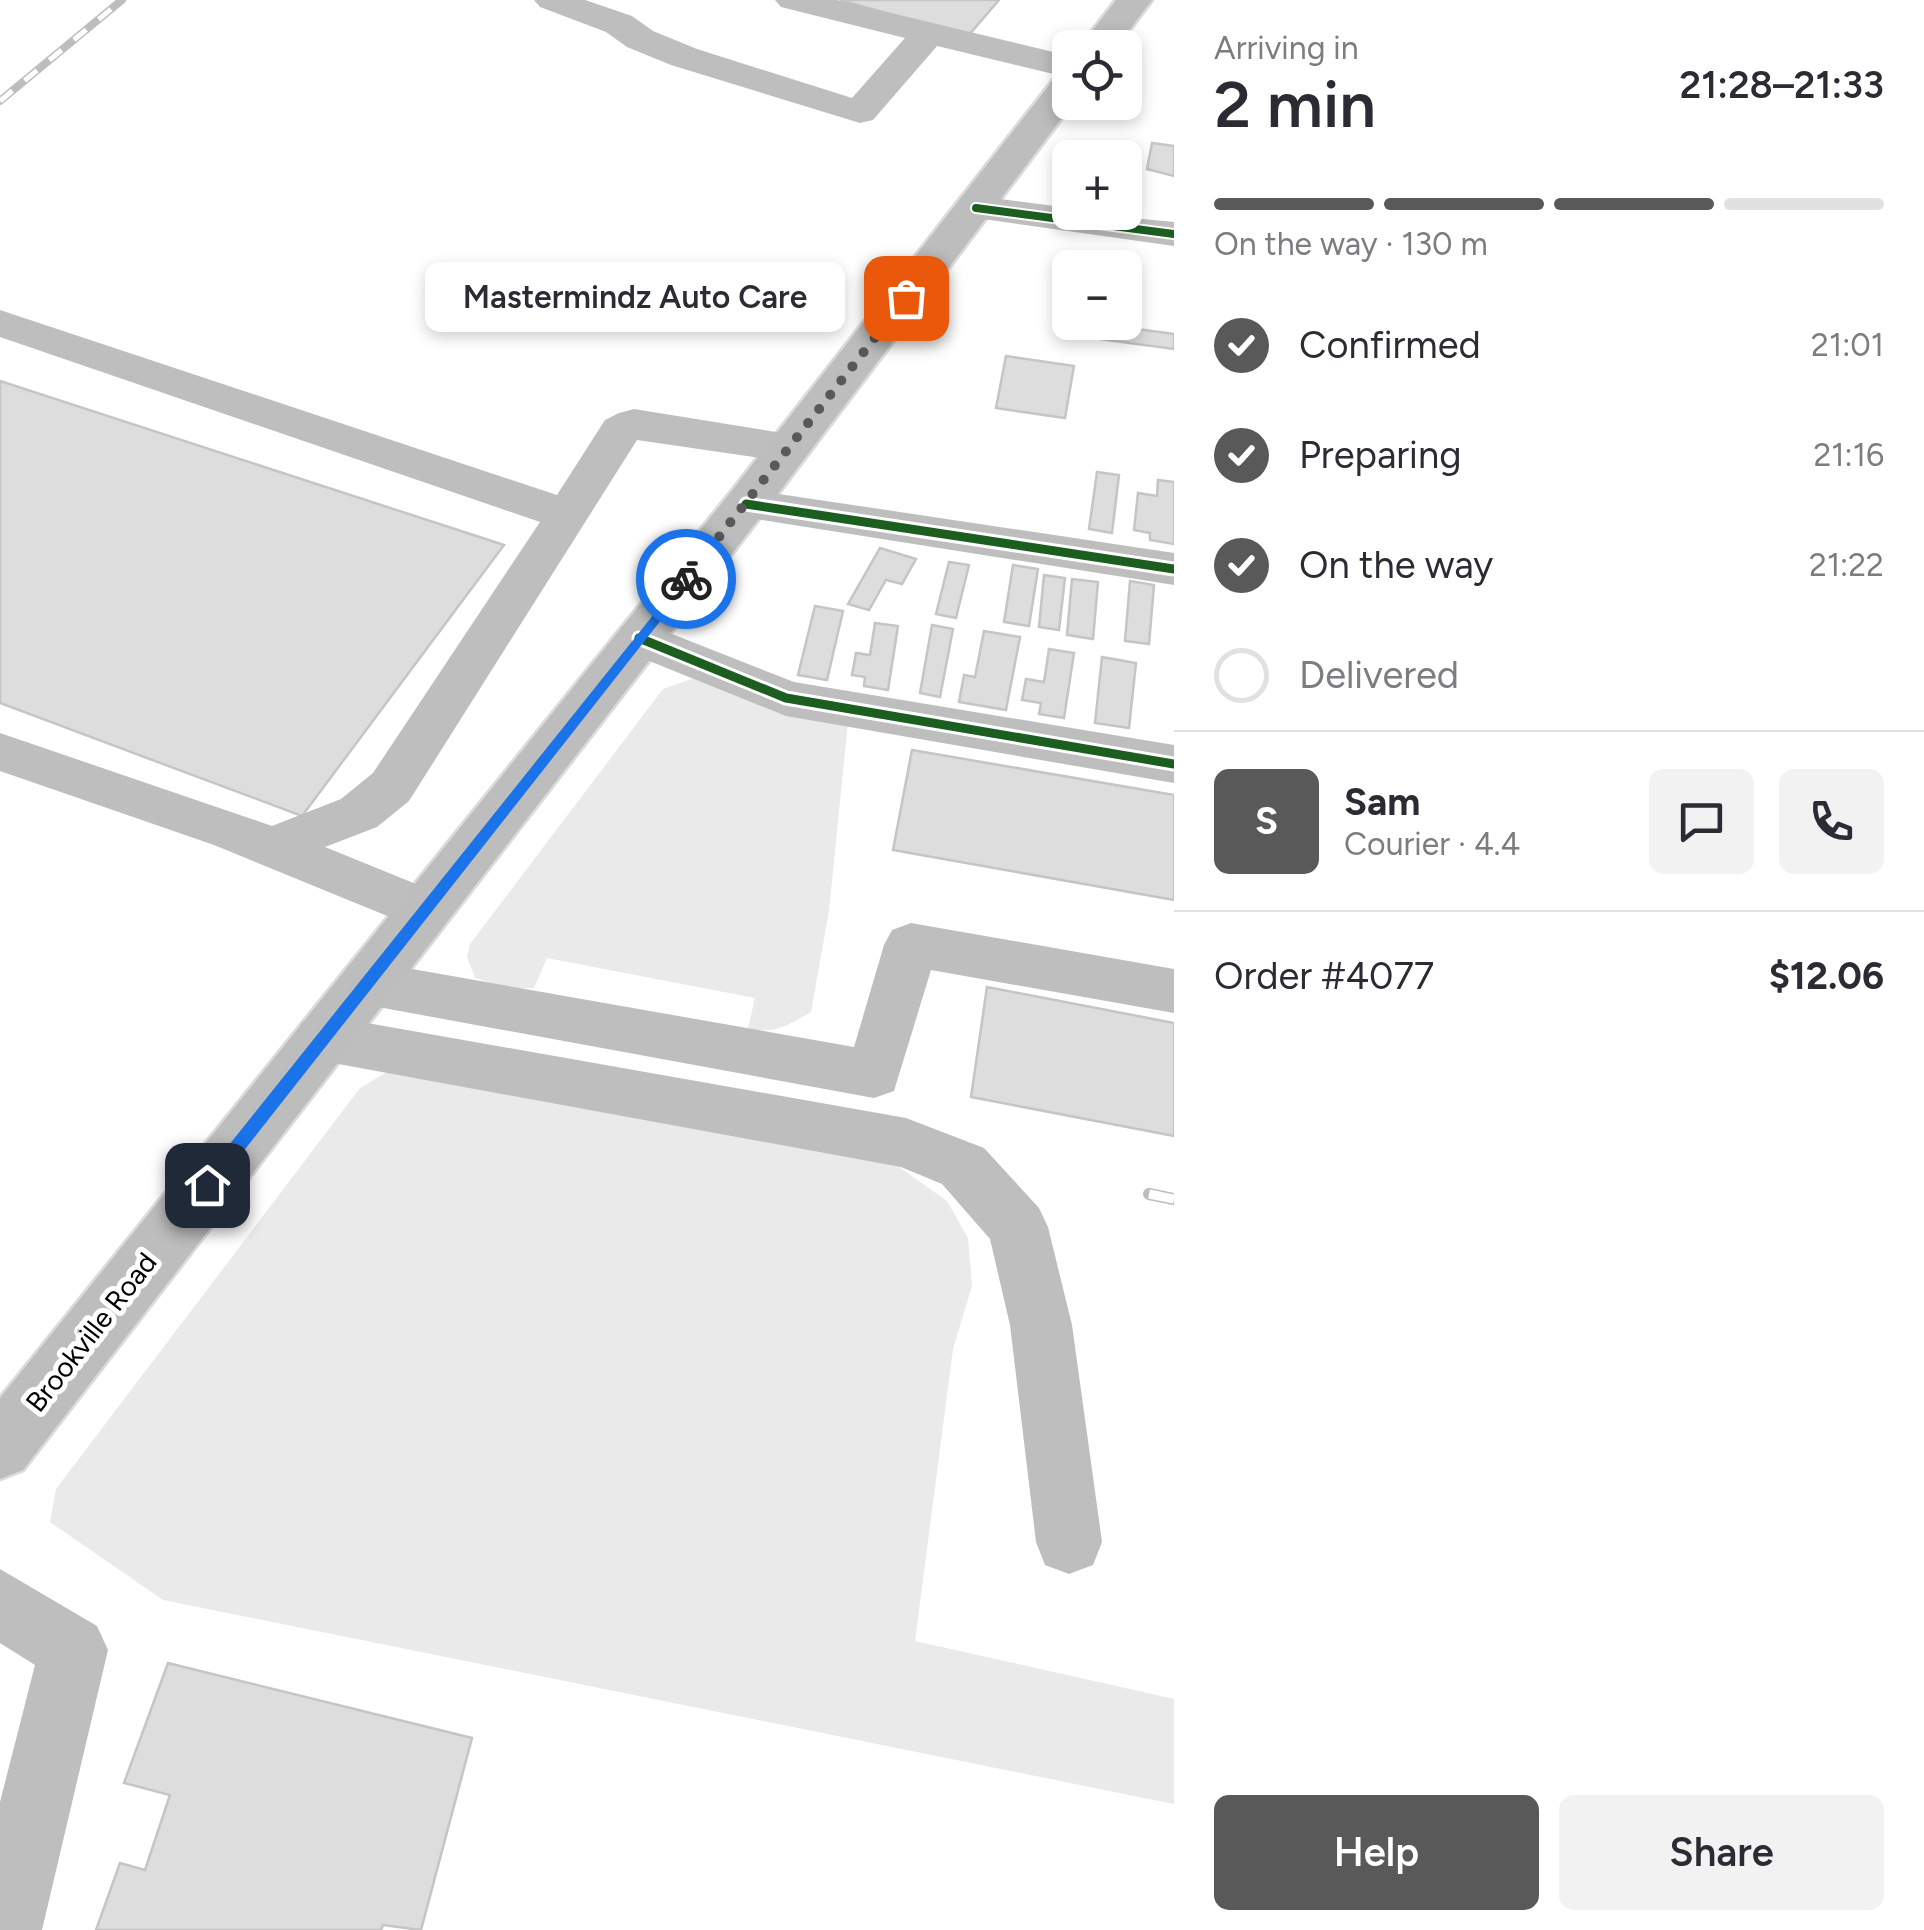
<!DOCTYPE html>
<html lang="en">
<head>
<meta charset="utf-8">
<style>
  :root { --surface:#fff; --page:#f2f2f3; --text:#2b2b33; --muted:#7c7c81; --line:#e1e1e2; --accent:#595959 }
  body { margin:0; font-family:Figtree,sans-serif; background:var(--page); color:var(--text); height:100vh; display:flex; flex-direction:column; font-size:38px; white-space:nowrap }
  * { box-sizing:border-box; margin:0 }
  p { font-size:32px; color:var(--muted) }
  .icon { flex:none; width:55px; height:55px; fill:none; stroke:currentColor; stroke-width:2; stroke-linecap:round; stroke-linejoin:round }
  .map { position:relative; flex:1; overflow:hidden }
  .drawer { display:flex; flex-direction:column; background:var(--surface); width:750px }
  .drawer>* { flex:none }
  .buttons { position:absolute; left:1052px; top:30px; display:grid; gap:20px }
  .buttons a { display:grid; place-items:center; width:90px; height:90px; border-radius:15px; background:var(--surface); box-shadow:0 5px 15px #0003; font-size:50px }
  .pin { position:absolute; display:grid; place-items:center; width:85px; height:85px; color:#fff; margin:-42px; border-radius:20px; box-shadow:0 5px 15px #0006 }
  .courier { position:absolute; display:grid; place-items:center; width:100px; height:100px; margin:-50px; border:8px solid #1a73e8; border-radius:50%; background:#fff; color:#222; box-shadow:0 2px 12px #0007 }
  .bubble { position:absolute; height:70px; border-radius:15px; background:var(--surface); box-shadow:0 5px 15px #0003; font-size:32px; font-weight:600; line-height:70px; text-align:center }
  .summary em { font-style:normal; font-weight:600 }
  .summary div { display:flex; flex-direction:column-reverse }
  .summary { display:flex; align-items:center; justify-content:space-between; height:170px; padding:0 40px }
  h1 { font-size:65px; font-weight:600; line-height:75px }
  .bar { display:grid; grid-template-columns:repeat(4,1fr); gap:15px 10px; align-content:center; height:120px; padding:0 40px }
  .bar i { height:12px; border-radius:8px; background:var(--line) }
  .bar .current { background:var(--accent) }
  .bar p { grid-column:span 4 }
  .line { display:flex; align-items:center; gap:25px; padding:0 40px; border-top:2px solid var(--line) }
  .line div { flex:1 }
  .round { display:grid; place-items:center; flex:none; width:105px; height:105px; border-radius:15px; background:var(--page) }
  ol { padding:0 40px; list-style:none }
  li { display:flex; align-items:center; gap:30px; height:110px }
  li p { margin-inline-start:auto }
  li .icon { padding:10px; border-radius:50%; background:var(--accent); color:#fff; stroke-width:4 }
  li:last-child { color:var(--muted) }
  li i { width:55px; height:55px; border:5px solid var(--line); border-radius:50% }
  .primary-button { display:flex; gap:20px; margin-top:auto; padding:20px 40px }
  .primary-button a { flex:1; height:115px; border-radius:15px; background:var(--accent); color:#fff; font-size:40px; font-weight:600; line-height:115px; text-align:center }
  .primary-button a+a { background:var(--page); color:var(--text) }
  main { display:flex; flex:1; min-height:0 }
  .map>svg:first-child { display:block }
</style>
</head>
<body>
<main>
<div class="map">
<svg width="1174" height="1930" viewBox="0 0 1174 1930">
  <rect width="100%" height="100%" fill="#fff"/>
  <g fill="#eaeaea">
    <path d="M697,677L848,722L829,911L811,1012C791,1024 771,1036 748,1028L755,998L547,958L534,988H507L475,978L467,957L470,944L663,689Z"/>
    <polygon points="387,1072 895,1164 947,1201 968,1238 972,1286 953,1349 915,1641 1174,1699 1174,1804 163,1600 50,1522 56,1489 360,1088"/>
  </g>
  <g fill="#ddd" stroke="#c5c5c5" stroke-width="2.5">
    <polygon points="840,0 999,0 968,36"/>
    <polygon points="1152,143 1174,146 1174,176 1147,169"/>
    <polygon points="1064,319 1174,334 1174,349 1062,334"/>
    <polygon points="1006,356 1074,366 1065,418 996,408"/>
    <polygon points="0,381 504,545 302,816 0,703"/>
    <polygon points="1097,472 1119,475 1112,533 1089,529"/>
    <polygon points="1158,480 1174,482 1174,544 1150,540 1150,533 1134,530 1138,493 1157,496"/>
    <polygon points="880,548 916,559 902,584 886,580 869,610 848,604"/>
    <polygon points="949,562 969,565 956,618 936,614"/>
    <polygon points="1013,565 1038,569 1029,626 1004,622"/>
    <polygon points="1044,575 1065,578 1059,630 1039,627"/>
    <polygon points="1072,579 1098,582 1093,639 1067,635"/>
    <polygon points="1130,581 1154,585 1149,644 1125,641"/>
    <polygon points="815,606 843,611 827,680 798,675"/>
    <polygon points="875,623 898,626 888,690 864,686 865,677 852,675 856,653 870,655"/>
    <polygon points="932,625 953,629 940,697 920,693"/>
    <polygon points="984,631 1020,637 1006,710 959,702 964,675 975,677"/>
    <polygon points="1049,649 1074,653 1064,718 1039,714 1041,703 1022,700 1026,679 1044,682"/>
    <polygon points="1102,657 1136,663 1129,728 1095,723"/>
    <polygon points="912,750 1174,795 1174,900 893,850"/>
    <polygon points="987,987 1174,1023 1174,1136 971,1097"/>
    <polygon points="168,1663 472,1738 421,1930 383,1925 381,1930 96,1930 120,1863 145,1870 170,1795 124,1783"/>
  </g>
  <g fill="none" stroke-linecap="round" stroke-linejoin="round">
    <defs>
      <g id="major">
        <polygon points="1116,0 1152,0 1116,48 1079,48"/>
        <polygon points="1070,72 1070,102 1074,102 762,515 23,1470 0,1479 0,1398 730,493 1057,75"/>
      </g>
    </defs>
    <use href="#major" stroke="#dbdbdb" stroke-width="5"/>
    <g fill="#bebebe" fill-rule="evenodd">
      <polygon points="534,0 585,0 632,16 653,31 697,49 852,98 905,38 781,7 775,0 837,0 1070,56 1070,78 937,46 873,120 860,123 671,65 627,47 606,32 540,7"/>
      <polygon points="976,196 1070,208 1070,212 1174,222 1174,246 962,216 956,208 962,200"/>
      <polygon points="0,310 557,495 605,420 619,413 634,409 789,434 805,438 811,448 805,458 789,462 637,440 409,801 377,827 325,847 443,895 451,910 443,925 424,931 214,845 0,771 0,733 272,826 341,799 373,773 540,522 0,337"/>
      <polygon points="746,489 1174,553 1174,585 730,515 723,504 730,493"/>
      <polygon points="639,621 794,682 1174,745 1174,783 786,716 622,650 615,638 622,626"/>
      <polygon points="911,923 1174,969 1174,1013 931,970 894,1091 874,1098 367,1005 347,999 339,983 347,967 367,961 854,1047 884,945 892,930"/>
      <polygon points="322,1015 906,1118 984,1148 1039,1208 1048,1227 1072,1325 1102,1542 1093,1565 1069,1574 1045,1565 1036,1542 1010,1325 990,1239 942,1184 901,1167 322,1061 302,1054 294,1038 302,1022"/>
      <polygon points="0,1569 97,1626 108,1650 42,1930 0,1930 0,1802 35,1665 0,1643"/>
    </g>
    <use href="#major" fill="#bdbdbd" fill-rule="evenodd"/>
    <defs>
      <polyline id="rail-far1" points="0,101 122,0"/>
      <polyline id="rail" points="1149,1194 1174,1199"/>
    </defs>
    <use href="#rail-far1" stroke="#bdbdbd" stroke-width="8"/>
    <use href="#rail" stroke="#bdbdbd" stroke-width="12"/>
    <use href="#rail-far1" stroke="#fff" stroke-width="5" stroke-dasharray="16" stroke-linecap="butt"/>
    <use href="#rail" stroke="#fff" stroke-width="9" stroke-dasharray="28" stroke-linecap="butt"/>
    <defs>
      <polyline id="cycleway-far1" points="976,208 1174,234"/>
      <g id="cycleway">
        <polyline points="746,504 1174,569"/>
        <polyline points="639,638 786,698 1174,764"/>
      </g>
    </defs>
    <use href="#cycleway-far1" stroke="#fff" stroke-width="12"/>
    <use href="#cycleway" stroke="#fff" stroke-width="15"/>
    <use href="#cycleway-far1" stroke="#1b5e20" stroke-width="8"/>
    <use href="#cycleway" stroke="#1b5e20" stroke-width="9"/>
  </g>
  <polygon fill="#1a73e8" points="686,574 691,582 213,1190 201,1190 201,1180"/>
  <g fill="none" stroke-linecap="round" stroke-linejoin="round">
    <polyline stroke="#595959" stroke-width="10" stroke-dasharray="0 18" points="686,579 906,298"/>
  </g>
  <g text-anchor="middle" stroke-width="10" stroke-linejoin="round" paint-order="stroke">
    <g font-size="28" fill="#000" stroke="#fff">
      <text transform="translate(91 1332) rotate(-52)" y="10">Brookville Road</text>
    </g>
  </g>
</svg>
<div class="buttons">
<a><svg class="icon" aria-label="locate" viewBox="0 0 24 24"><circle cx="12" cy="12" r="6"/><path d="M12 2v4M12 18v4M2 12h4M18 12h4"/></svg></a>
<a>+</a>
<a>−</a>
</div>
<div class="pin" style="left:906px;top:298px;background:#ea580c"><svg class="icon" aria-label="bag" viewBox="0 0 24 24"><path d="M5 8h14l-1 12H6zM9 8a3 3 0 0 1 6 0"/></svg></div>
<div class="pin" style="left:207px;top:1185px;background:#1f2937"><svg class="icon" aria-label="home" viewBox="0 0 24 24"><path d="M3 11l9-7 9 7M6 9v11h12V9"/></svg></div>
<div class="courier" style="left:686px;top:579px"><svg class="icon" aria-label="bike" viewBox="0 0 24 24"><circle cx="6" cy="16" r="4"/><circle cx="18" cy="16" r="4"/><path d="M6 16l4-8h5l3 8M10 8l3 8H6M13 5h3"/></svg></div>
<div class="bubble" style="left:425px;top:262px;width:420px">Mastermindz Auto Care</div>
</div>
<section class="drawer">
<div class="summary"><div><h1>2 min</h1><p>Arriving in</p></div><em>21:28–21:33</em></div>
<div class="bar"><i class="current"></i><i class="current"></i><i class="current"></i><i></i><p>On the way · 130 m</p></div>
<ol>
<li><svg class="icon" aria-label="check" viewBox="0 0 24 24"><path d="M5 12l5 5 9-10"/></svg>Confirmed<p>21:01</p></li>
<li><svg class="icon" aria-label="check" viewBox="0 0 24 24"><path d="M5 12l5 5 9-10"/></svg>Preparing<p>21:16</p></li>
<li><svg class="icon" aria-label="check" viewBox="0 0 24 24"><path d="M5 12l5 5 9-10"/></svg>On the way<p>21:22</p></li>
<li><i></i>Delivered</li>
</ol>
<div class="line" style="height:180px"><b class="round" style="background:var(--accent);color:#fff">S</b><div><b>Sam</b><p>Courier · 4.4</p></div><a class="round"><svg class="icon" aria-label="chat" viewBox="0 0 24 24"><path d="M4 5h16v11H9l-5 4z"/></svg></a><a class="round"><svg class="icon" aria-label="phone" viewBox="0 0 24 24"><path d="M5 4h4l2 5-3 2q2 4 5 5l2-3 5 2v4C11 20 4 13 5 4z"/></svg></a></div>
<div class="line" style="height:130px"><div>Order #4077</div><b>$12.06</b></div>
<div class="primary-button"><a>Help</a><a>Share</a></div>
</section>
</main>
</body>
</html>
